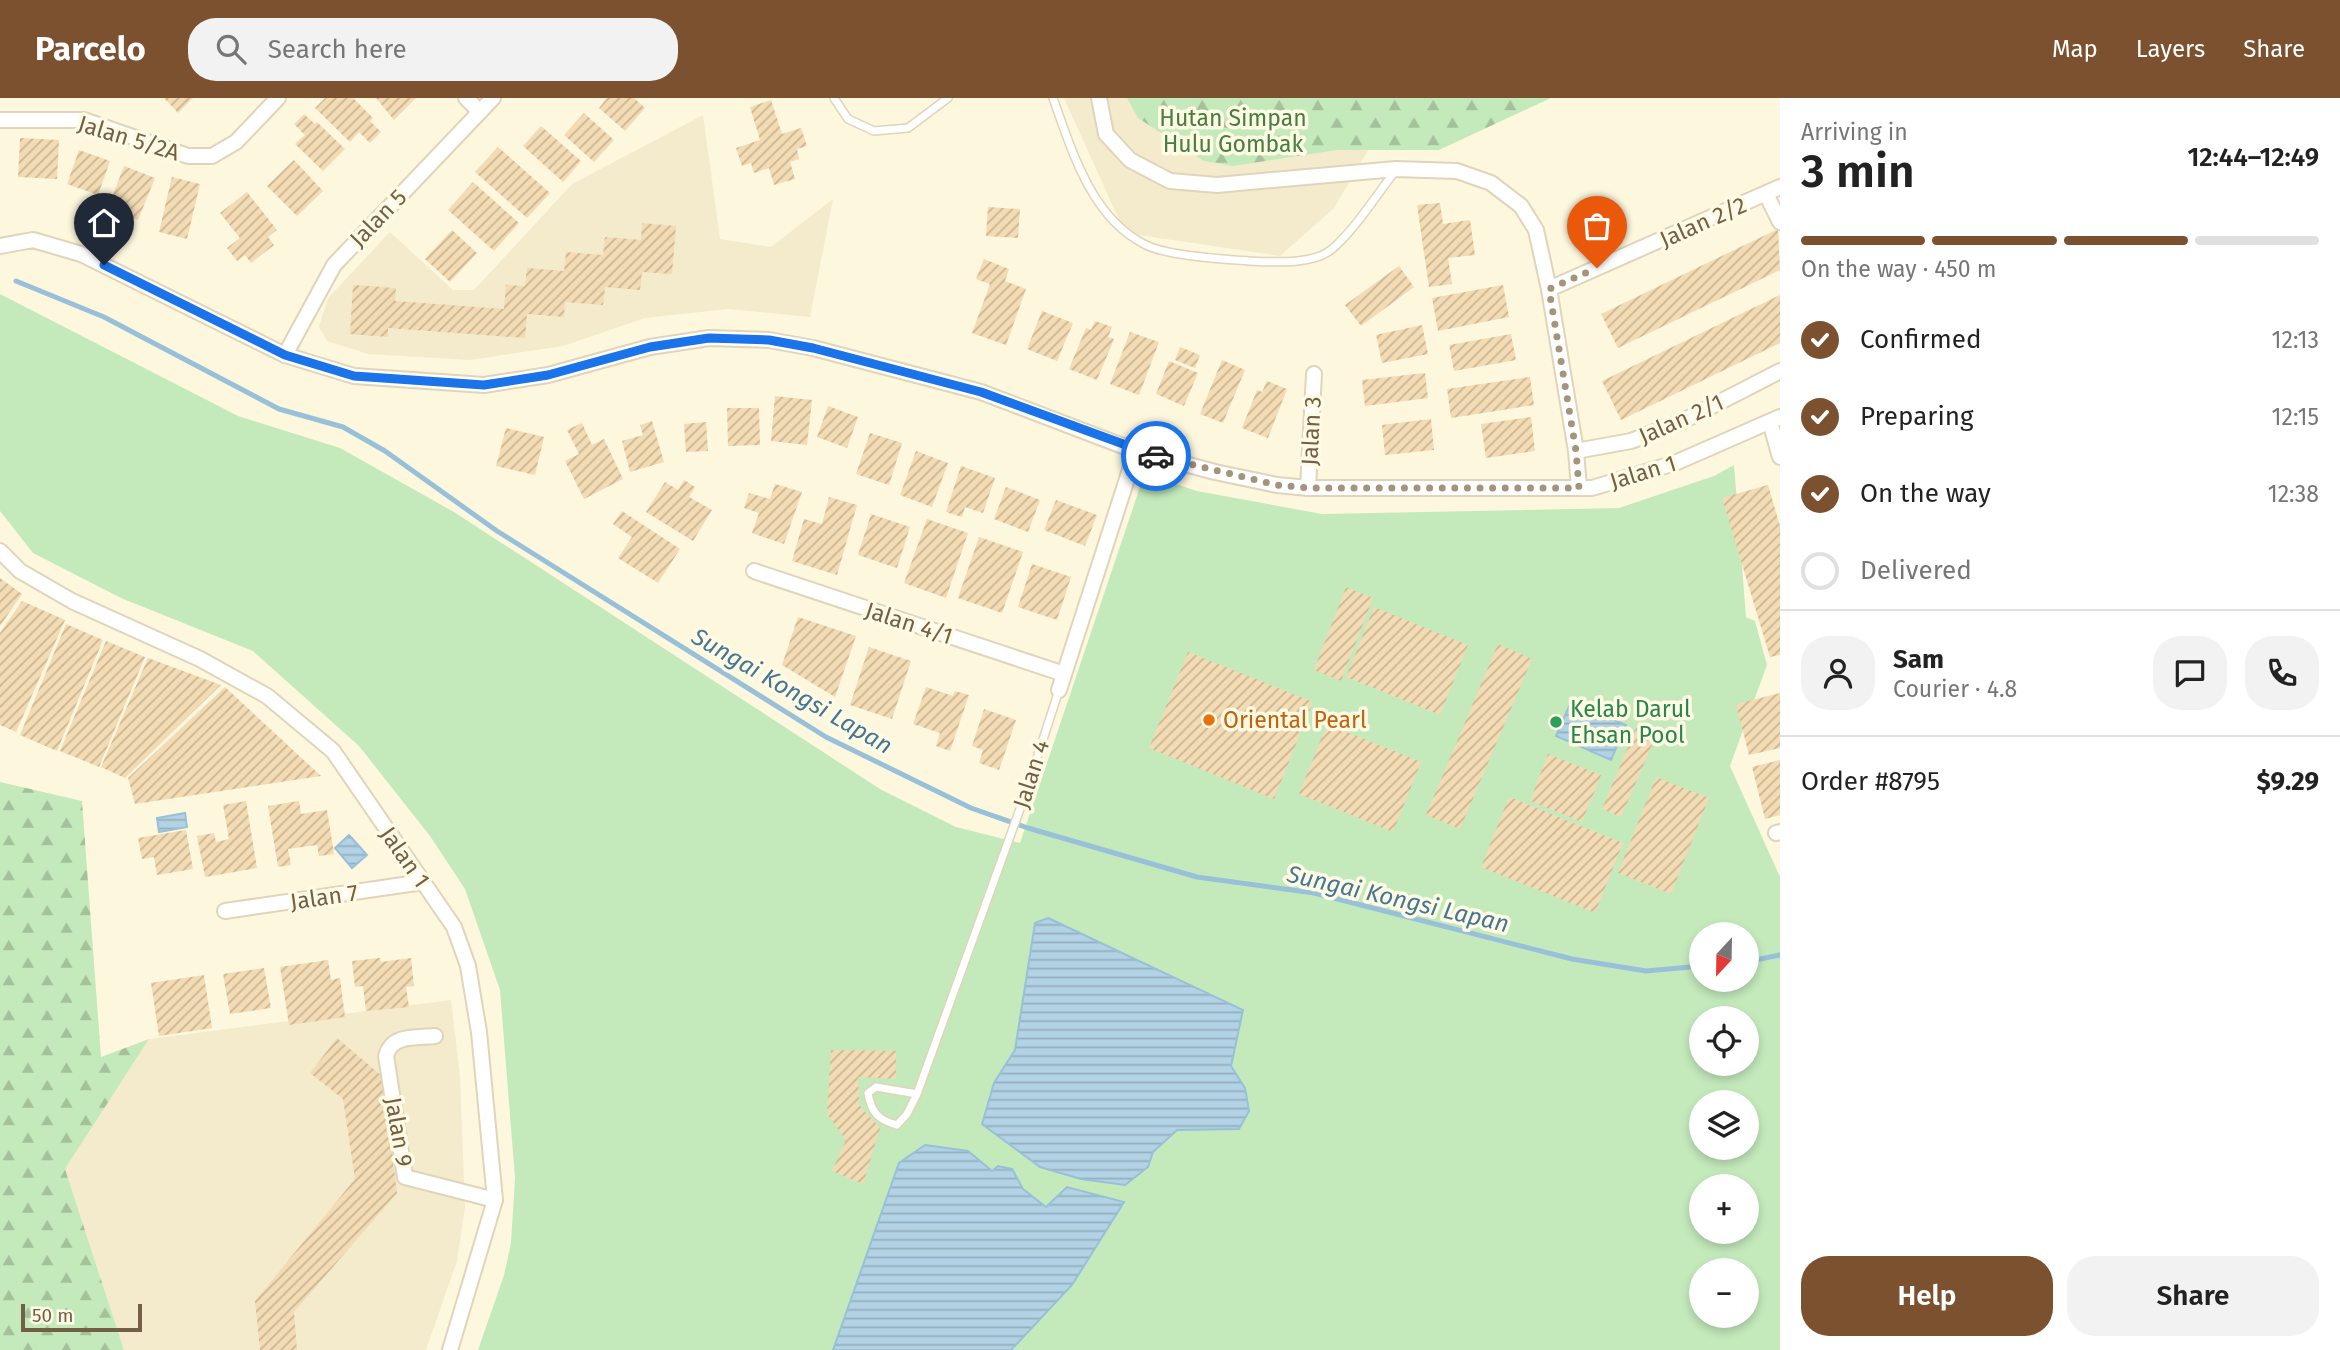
<!DOCTYPE html>
<html lang="en">
<head>
<meta charset="utf-8">
<style>
  :root { --surface:#fff; --page:#f2f2f2; --text:#222; --muted:#767676; --line:#e0e0e0; --accent:#7c512f }
  body { margin:0; font-family:"Fira Sans",sans-serif; background:var(--page); color:var(--text); height:100vh; display:flex; flex-direction:column; font-size:26px; white-space:nowrap }
  * { box-sizing:border-box; margin:0 }
  p { font-size:23px; color:var(--muted) }
  .icon { flex:none; width:38px; height:38px; fill:none; stroke:currentColor; stroke-width:2; stroke-linecap:round; stroke-linejoin:round }
  .map { position:relative; flex:1; overflow:hidden }
  .side { display:flex; flex-direction:column; background:var(--surface); width:560px }
  .side>* { flex:none }
  .needle { width:46px; rotate:202deg }
  .buttons { position:absolute; left:1689px; top:824px; display:grid; gap:14px }
  .buttons a { display:grid; place-items:center; width:70px; height:70px; border-radius:50%; background:var(--surface); box-shadow:0 4px 10px #0003; font-size:35px }
  .scale { position:absolute; left:21px; bottom:18px; width:121px; box-sizing:border-box; padding-left:7px; border:4px solid #725f46; border-top:0; font-size:19px; line-height:24px; white-space:nowrap; color:#725f46; -webkit-text-stroke:5px #fffae4; paint-order:stroke }
  .pin { position:absolute; display:grid; place-items:center; width:60px; height:60px; color:#fff; margin:-72px -30px; border-radius:50% 50% 50% 0; rotate:-45deg; box-shadow:0 0 7px #0007 }
  .pin .icon { rotate:45deg }
  .courier { position:absolute; display:grid; place-items:center; width:70px; height:70px; margin:-35px; border:5px solid #1a73e8; border-radius:50%; background:#fff; color:#222; box-shadow:0 2px 9px #0007 }
  .overview em { font-style:normal; font-weight:600 }
  .overview div { display:flex; flex-direction:column-reverse }
  .overview { display:flex; align-items:center; justify-content:space-between; height:119px; padding:0 21px }
  h1 { font-size:46px; font-weight:600; line-height:52px }
  .bar { display:grid; grid-template-columns:repeat(4,1fr); gap:10px 7px; align-content:center; height:84px; padding:0 21px }
  .bar i { height:9px; border-radius:5px; background:var(--line) }
  .bar .current { background:var(--accent) }
  .bar p { grid-column:span 4 }
  .line { display:flex; align-items:center; gap:18px; padding:0 21px; border-top:2px solid var(--line) }
  .line div { flex:1 }
  .round { display:grid; place-items:center; flex:none; width:74px; height:74px; border-radius:28px; background:var(--page) }
  ol { padding:0 21px; list-style:none }
  li { display:flex; align-items:center; gap:21px; height:77px }
  li p { margin-inline-start:auto }
  li .icon { padding:7px; border-radius:50%; background:var(--accent); color:#fff; stroke-width:4 }
  li:last-child { color:var(--muted) }
  li i { width:38px; height:38px; border:4px solid var(--line); border-radius:50% }
  .primary-button { display:flex; gap:14px; margin-top:auto; padding:14px 21px }
  .primary-button a { flex:1; height:80px; border-radius:28px; background:var(--accent); color:#fff; font-size:28px; font-weight:600; line-height:80px; text-align:center }
  .primary-button a+a { background:var(--page); color:var(--text) }
  header { display:flex; align-items:center; gap:42px; box-sizing:border-box; height:98px; padding:0 35px; background:var(--accent); color:#fff }
  header strong { font-size:33px }
  nav { display:flex; gap:38px; margin-inline-start:auto; font-size:24px }
  .search { width:490px; height:63px; background:var(--page); display:flex; align-items:center; gap:18px; box-sizing:border-box; padding:0 24px; border-radius:28px; color:var(--muted); font-size:26px }
  main { display:flex; flex:1; min-height:0 }
  .map>svg:first-child { display:block }
</style>
</head>
<body>
<header>
<strong>Parcelo</strong>
<div class="search"><svg class="icon" aria-label="search" viewBox="0 0 24 24"><circle cx="10" cy="10" r="6"/><path d="M15 15l6 6"/></svg>Search here</div>
<nav><a>Map</a><a>Layers</a><a>Share</a></nav>
</header>
<main>
<div class="map">
<svg width="1780" height="1252" viewBox="0 0 1780 1252">
  <defs>
    <pattern id="forest-firs" width="22" height="20" patternUnits="userSpaceOnUse" patternTransform="scale(1.75)"><rect width="22" height="20" fill="#c4eabc"/><path d="M5 1l3.5 6h-7zM16 11l3.5 6h-7z" fill="#a4c19b"/></pattern>
    <pattern id="water-rules" width="6" height="5" patternUnits="userSpaceOnUse" patternTransform="scale(1.75)"><rect width="6" height="5" fill="#b2d3e6"/><path d="M0 2.5h6" fill="none" stroke="#95aebc"/></pattern>
    <pattern id="building-hatch" width="6" height="6" patternUnits="userSpaceOnUse" patternTransform="scale(1.75)"><rect width="6" height="6" fill="#f3dbb4"/><path d="M-1 1l2-2M0 6l6-6M5 7l2-2" fill="none" stroke="#c9b594"/></pattern>
  </defs>
  <rect width="100%" height="100%" fill="#fdf7dd"/>
  <g fill="#f4ebcc">
    <polygon points="1064,0 1399,0 1334,110 1280,158 1125,135"/>
    <polygon points="703,17 720,141 771,149 833,101 810,219 728,211 645,220 563,248 470,262 368,256 327,243 319,229 328,200 390,134 453,192 474,192 572,86"/>
    <polygon points="451,902 460,979 465,1109 457,1163 426,1252 124,1252 65,1071 149,941"/>
  </g>
  <path fill="#c4eabc" fill-rule="evenodd" d="M0,196L238,318L340,350L454,414L880,691L956,729L1020,745L1141,386L1154,379L1197,393L1322,416L1619,410L1714,378L1734,367L1746,519L1755,523L1767,567L1730,668L1780,779V1252H478L504,1177L511,1145L515,1080L500,892L465,791L430,738L359,648L253,553L121,500L33,455L0,413ZM1701,836H1746V882H1701ZM1701,920H1746V966H1701ZM1701,1004H1746V1050H1701ZM1701,1088H1746V1134H1701ZM1701,1172H1746V1218H1701Z"/>
  <g fill="url(#forest-firs)">
    <polygon points="1127,0 1551,0 1439,52 1337,52 1233,68 1204,63 1138,20"/>
    <polygon points="0,684 82,703 101,959 149,941 65,1071 124,1252 0,1252"/>
  </g>
  <g fill="url(#water-rules)" stroke="#98c0d8" stroke-width="2">
    <polygon points="1571,604 1626,627 1611,662 1556,638"/>
    <polygon points="185,715 187,729 159,734 157,720"/>
    <polygon points="349,737 367,757 352,770 335,750"/>
    <polygon points="1048,820 1243,912 1231,968 1245,990 1249,1013 1239,1031 1177,1032 1153,1054 1148,1069 1125,1087 1081,1081 1040,1069 982,1026 994,985 1015,952 1035,825"/>
    <polygon points="925,1047 968,1053 992,1073 998,1068 1012,1071 1023,1091 1046,1109 1067,1089 1124,1104 1072,1187 1011,1252 833,1252 899,1065"/>
  </g>
  <g fill="none" stroke-linecap="round" stroke-linejoin="round">
    <g stroke="#98c0d8" stroke-width="5">
      <polyline points="16,183 104,219 279,311 343,329 385,353 497,433 826,639 971,710 1028,730 1197,779 1314,795 1572,861 1646,873 1701,868"/>
      <polyline points="1746,864 1780,857"/>
    </g>
  </g>
  <g fill="url(#building-hatch)">
    <polygon points="164,0 193,0 178,15"/>
    <polygon points="325,0 353,0 373,20 370,23 381,34 370,45 359,34 350,44 315,10"/>
    <polygon points="376,0 416,0 394,22"/>
    <polygon points="607,0 634,0 645,10 625,33 599,10"/>
    <polygon points="771,2 782,36 801,30 807,48 797,51 799,61 790,64 795,81 774,87 769,70 754,75 751,65 742,68 736,50 760,42 750,9"/>
    <polygon points="584,15 614,42 594,64 564,37"/>
    <polygon points="304,16 315,26 317,24 345,51 323,73 295,46 305,37 294,26"/>
    <polygon points="541,28 581,63 563,84 523,48"/>
    <polygon points="20,40 59,42 57,81 18,79"/>
    <polygon points="498,49 550,95 527,120 475,74"/>
    <polygon points="79,52 110,63 98,97 67,86"/>
    <polygon points="294,62 323,93 297,118 267,88"/>
    <polygon points="124,68 155,80 138,122 108,110"/>
    <polygon points="172,79 200,86 187,141 159,134"/>
    <polygon points="473,84 519,125 494,153 448,112"/>
    <polygon points="247,94 277,132 268,139 274,147 251,165 245,157 237,163 227,150 240,140 220,115"/>
    <polygon points="1440,105 1443,126 1470,122 1475,157 1448,160 1452,186 1429,189 1417,107"/>
    <polygon points="988,109 1020,111 1018,140 986,138"/>
    <polygon points="642,125 676,128 672,176 642,174 640,192 605,189 603,207 565,204 564,219 527,216 525,240 388,230 388,239 350,236 353,187 396,190 395,203 504,211 506,187 525,188 527,170 564,173 566,154 603,157 605,139 641,142"/>
    <polygon points="1778,131 1780,172 1618,250 1601,216"/>
    <polygon points="452,132 477,155 450,184 425,161"/>
    <polygon points="984,161 1009,171 1005,183 1026,191 1006,247 972,235 990,186 976,181"/>
    <polygon points="1399,168 1414,189 1361,228 1345,207"/>
    <polygon points="1503,187 1509,219 1438,233 1432,200"/>
    <polygon points="1780,197 1780,245 1621,322 1602,283"/>
    <polygon points="1042,213 1073,225 1057,263 1027,251"/>
    <polygon points="1095,223 1112,229 1108,239 1114,241 1097,282 1069,271 1086,230 1091,232"/>
    <polygon points="1422,227 1428,256 1382,265 1376,237"/>
    <polygon points="1130,234 1159,244 1139,297 1110,286"/>
    <polygon points="1511,236 1516,262 1454,273 1449,247"/>
    <polygon points="1180,249 1200,257 1195,270 1175,262"/>
    <polygon points="1222,262 1245,272 1223,325 1200,316"/>
    <polygon points="1169,263 1198,275 1184,308 1156,296"/>
    <polygon points="1425,275 1428,300 1365,308 1362,282"/>
    <polygon points="1530,279 1534,307 1451,320 1447,291"/>
    <polygon points="1267,283 1287,291 1268,340 1242,330 1257,292 1262,294"/>
    <polygon points="775,298 812,302 807,347 771,343"/>
    <polygon points="828,308 858,319 847,350 817,339"/>
    <polygon points="727,310 759,310 760,347 728,348"/>
    <polygon points="1531,319 1535,353 1486,360 1481,326"/>
    <polygon points="1431,321 1434,352 1385,357 1382,327"/>
    <polygon points="652,323 664,364 630,374 622,343 643,337 640,327"/>
    <polygon points="706,324 708,353 686,354 684,326"/>
    <polygon points="582,325 592,347 604,341 623,381 584,401 565,363 579,356 567,332"/>
    <polygon points="506,330 544,339 535,377 496,368"/>
    <polygon points="870,335 902,345 889,387 856,376"/>
    <polygon points="916,353 948,365 932,409 900,397"/>
    <polygon points="961,368 995,380 983,415 965,409 962,419 946,414"/>
    <polygon points="684,382 695,389 689,399 712,412 693,443 646,414 665,384 678,392"/>
    <polygon points="775,386 802,394 784,446 752,435 759,415 744,410 749,395 770,401"/>
    <polygon points="1768,387 1780,428 1780,557 1770,559 1722,400"/>
    <polygon points="1006,389 1040,402 1028,434 994,421"/>
    <polygon points="829,399 857,407 837,477 792,463 804,421 822,426"/>
    <polygon points="1056,402 1097,417 1085,448 1044,432"/>
    <polygon points="622,413 680,451 658,485 618,460 632,439 613,426"/>
    <polygon points="871,416 910,429 897,470 858,457"/>
    <polygon points="927,421 968,435 946,500 904,485"/>
    <polygon points="979,439 1023,454 1002,515 958,500"/>
    <polygon points="1032,466 1071,479 1057,522 1018,509"/>
    <polygon points="0,480 22,496 0,528"/>
    <polygon points="1346,489 1373,500 1341,583 1314,572"/>
    <polygon points="22,503 65,522 16,634 0,627 0,535"/>
    <polygon points="1374,509 1468,547 1440,617 1346,579"/>
    <polygon points="798,519 856,538 835,599 782,567"/>
    <polygon points="66,526 103,542 57,653 20,637"/>
    <polygon points="106,543 145,559 99,669 60,653"/>
    <polygon points="1498,546 1532,561 1460,731 1426,717"/>
    <polygon points="869,549 911,563 892,621 850,607"/>
    <polygon points="1188,554 1313,604 1274,701 1149,650"/>
    <polygon points="148,560 221,587 125,680 101,669"/>
    <polygon points="225,589 321,678 135,706 128,680"/>
    <polygon points="926,589 953,598 955,593 969,597 950,653 936,648 940,635 913,626"/>
    <polygon points="1780,595 1780,650 1749,657 1736,606"/>
    <polygon points="984,611 1016,622 999,672 979,665 983,652 972,648"/>
    <polygon points="1639,623 1659,631 1621,719 1602,711"/>
    <polygon points="1327,626 1421,664 1393,734 1299,696"/>
    <polygon points="1548,656 1601,677 1582,724 1530,703"/>
    <polygon points="1780,662 1780,717 1765,721 1752,669"/>
    <polygon points="1656,679 1709,700 1671,796 1618,775"/>
    <polygon points="1509,699 1623,745 1595,815 1481,769"/>
    <polygon points="246,703 257,770 205,779 197,738 214,735 216,744 229,741 223,707"/>
    <polygon points="299,703 301,716 327,712 334,756 319,758 317,747 288,751 291,767 278,769 268,708"/>
    <polygon points="186,732 193,771 157,777 154,759 142,761 138,740"/>
    <polygon points="380,860 381,864 411,860 414,888 406,889 409,909 366,913 363,888 355,889 352,863"/>
    <polygon points="328,862 331,882 340,880 345,919 289,927 280,869"/>
    <polygon points="264,870 271,910 230,916 223,876"/>
    <polygon points="204,877 212,930 159,938 151,885"/>
    <polygon points="337,940 383,979 397,1095 294,1214 297,1252 260,1252 255,1203 355,1081 343,1001 310,975"/>
    <polygon points="831,952 896,953 896,981 858,979 859,1007 880,1030 863,1086 832,1073 846,1042 827,1016"/>
  </g>
  <g fill="none" stroke-linecap="round" stroke-linejoin="round">
    <defs>
      <g id="lane">
        <polyline points="834,0 848,21 874,33 908,30 948,0"/>
        <path d="M1053,0C1072,53 1091,119 1144,146C1166,158 1223,161 1249,163C1272,164 1314,167 1332,151C1353,134 1378,95 1396,72"/>
        <path d="M917,996L876,989L868,995C871,1014 878,1022 897,1027L907,1016L917,996L1025,697L1059,592"/>
      </g>
      <g id="street">
        <polyline points="466,0 480,14"/>
        <polyline points="1099,0 1106,36 1130,62 1170,83 1217,87 1396,71 1457,73 1491,85 1521,108 1536,132 1549,191 1576,353 1579,390"/>
        <polyline points="0,22 84,22 188,58 212,58 236,44 278,0"/>
        <polyline points="1766,96 1780,124"/>
        <polyline points="0,148 33,142 81,156 285,257 354,278 484,287 548,277 650,249 709,240 769,242 813,250 981,294 1136,353 1215,374 1277,387 1308,390 1592,390 1675,365 1780,319"/>
        <polyline points="1549,191 1780,89"/>
        <polyline points="285,257 334,167 493,0"/>
        <polyline points="1770,324 1780,359"/>
        <polyline points="1576,353 1631,343 1683,323 1780,273"/>
        <polyline points="1308,390 1314,276"/>
        <polyline points="0,453 20,473 72,503 200,561 267,598 333,653 454,829 468,868 479,934 495,1102 450,1252"/>
        <polyline points="754,473 1064,576"/>
        <polyline points="1059,592 1136,353"/>
        <polyline points="1776,735 1780,734"/>
        <polyline points="225,813 423,784"/>
        <path d="M435,938C415,940 392,936 386,958L405,1079L495,1102"/>
      </g>
    </defs>
    <use href="#lane" stroke="#e0d4ba" stroke-width="10"/>
    <use href="#street" stroke="#e0d4ba" stroke-width="18"/>
    <use href="#lane" stroke="#fff" stroke-width="7"/>
    <use href="#street" stroke="#fff" stroke-width="14"/>
  </g>
  <g fill="none" stroke-linecap="round" stroke-linejoin="round">
    <polyline stroke="#a3947b" stroke-width="7" stroke-dasharray="0 12.6" points="1156,358 1277,387 1308,390 1579,390 1576,353 1549,191 1597,170"/>
    <polyline stroke="#1a73e8" stroke-width="9" points="104,167 285,257 354,278 484,287 548,277 650,249 709,240 769,242 813,250 981,294 1156,358"/>
  </g>
  <circle fill="#e8710a" stroke="#fffae4" stroke-width="2.5" cx="1209" cy="622" r="7"/>
  <circle fill="#2e9e5b" stroke="#fffae4" stroke-width="2.5" cx="1556" cy="624" r="7"/>
  <g text-anchor="middle" stroke-width="7" stroke-linejoin="round" paint-order="stroke">
    <g font-size="23" fill="#447e40" stroke="#fffae4">
      <text x="1233" y="28">Hutan Simpan<tspan x="1233" dy="26">Hulu Gombak</tspan></text>
    </g>
    <g font-size="23" fill="#725f46" stroke="#fffae4">
      <text transform="translate(129 40) rotate(17)" y="8">Jalan 5/2A</text>
      <text transform="translate(378 120) rotate(-46)" y="8">Jalan 5</text>
      <text transform="translate(1703 124) rotate(-24)" y="8">Jalan 2/2</text>
      <text transform="translate(1681 321) rotate(-24)" y="8">Jalan 2/1</text>
      <text transform="translate(1311 333) rotate(-87)" y="8">Jalan 3</text>
      <text transform="translate(1643 374) rotate(-17)" y="8">Jalan 1</text>
      <text transform="translate(909 525) rotate(18)" y="8">Jalan 4/1</text>
      <text transform="translate(1031 676) rotate(-72)" y="8">Jalan 4</text>
      <text transform="translate(405 759) rotate(55)" y="8">Jalan 1</text>
      <text transform="translate(324 799) rotate(-8)" y="8">Jalan 7</text>
      <text transform="translate(399 1034) rotate(80)" y="8">Jalan 9</text>
    </g>
    <g font-size="23" fill="#27864d" stroke="#fffae4" text-anchor="start">
      <text x="1570" y="619">Kelab Darul<tspan x="1570" dy="26">Ehsan Pool</tspan></text>
    </g>
    <g font-size="23" fill="#c56008" stroke="#fffae4" text-anchor="start">
      <text x="1223" y="630">Oriental Pearl</text>
    </g>
    <g font-size="24" font-style="italic" fill="#447695" stroke="#fffae4">
      <text transform="translate(792 593) rotate(30)" y="8">Sungai Kongsi Lapan</text>
      <text transform="translate(1398 801) rotate(13)" y="8">Sungai Kongsi Lapan</text>
    </g>
  </g>
</svg>
<div class="buttons">
<a><svg class="needle" viewBox="-14 -14 28 28"><path d="M0-13l5 13h-10z" fill="#e53935"/><path d="M0 13l5-13h-10z" fill="#767676"/></svg></a>
<a><svg class="icon" aria-label="locate" viewBox="0 0 24 24"><circle cx="12" cy="12" r="6"/><path d="M12 2v4M12 18v4M2 12h4M18 12h4"/></svg></a>
<a><svg class="icon" aria-label="layers" viewBox="0 0 24 24"><path d="M12 4l9 5-9 5-9-5zM3 14l9 5 9-5"/></svg></a>
<a>+</a>
<a>−</a>
</div>
<div class="scale">50 m</div>
<div class="pin" style="left:1597px;top:170px;background:#ea580c"><svg class="icon" aria-label="bag" viewBox="0 0 24 24"><path d="M5 8h14l-1 12H6zM9 8a3 3 0 0 1 6 0"/></svg></div>
<div class="pin" style="left:104px;top:167px;background:#1f2937"><svg class="icon" aria-label="home" viewBox="0 0 24 24"><path d="M3 11l9-7 9 7M6 9v11h12V9"/></svg></div>
<div class="courier" style="left:1156px;top:358px"><svg class="icon" aria-label="car" viewBox="0 0 24 24"><path d="M5 17H2v-5l4-1 3-4h7l3 4 3 1v5h-3M9 17h6M6 11h13"/><circle cx="7" cy="17" r="2"/><circle cx="17" cy="17" r="2"/></svg></div>
</div>
<section class="side">
<div class="overview"><div><h1>3 min</h1><p>Arriving in</p></div><em>12:44–12:49</em></div>
<div class="bar"><i class="current"></i><i class="current"></i><i class="current"></i><i></i><p>On the way · 450 m</p></div>
<ol>
<li><svg class="icon" aria-label="check" viewBox="0 0 24 24"><path d="M5 12l5 5 9-10"/></svg>Confirmed<p>12:13</p></li>
<li><svg class="icon" aria-label="check" viewBox="0 0 24 24"><path d="M5 12l5 5 9-10"/></svg>Preparing<p>12:15</p></li>
<li><svg class="icon" aria-label="check" viewBox="0 0 24 24"><path d="M5 12l5 5 9-10"/></svg>On the way<p>12:38</p></li>
<li><i></i>Delivered</li>
</ol>
<div class="line" style="height:126px"><a class="round"><svg class="icon" aria-label="person" viewBox="0 0 24 24"><circle cx="12" cy="8" r="4"/><path d="M4 21q1-7 8-7t8 7"/></svg></a><div><b>Sam</b><p>Courier · 4.8</p></div><a class="round"><svg class="icon" aria-label="chat" viewBox="0 0 24 24"><path d="M4 5h16v11H9l-5 4z"/></svg></a><a class="round"><svg class="icon" aria-label="phone" viewBox="0 0 24 24"><path d="M5 4h4l2 5-3 2q2 4 5 5l2-3 5 2v4C11 20 4 13 5 4z"/></svg></a></div>
<div class="line" style="height:91px"><div>Order #8795</div><b>$9.29</b></div>
<div class="primary-button"><a>Help</a><a>Share</a></div>
</section>
</main>
</body>
</html>
